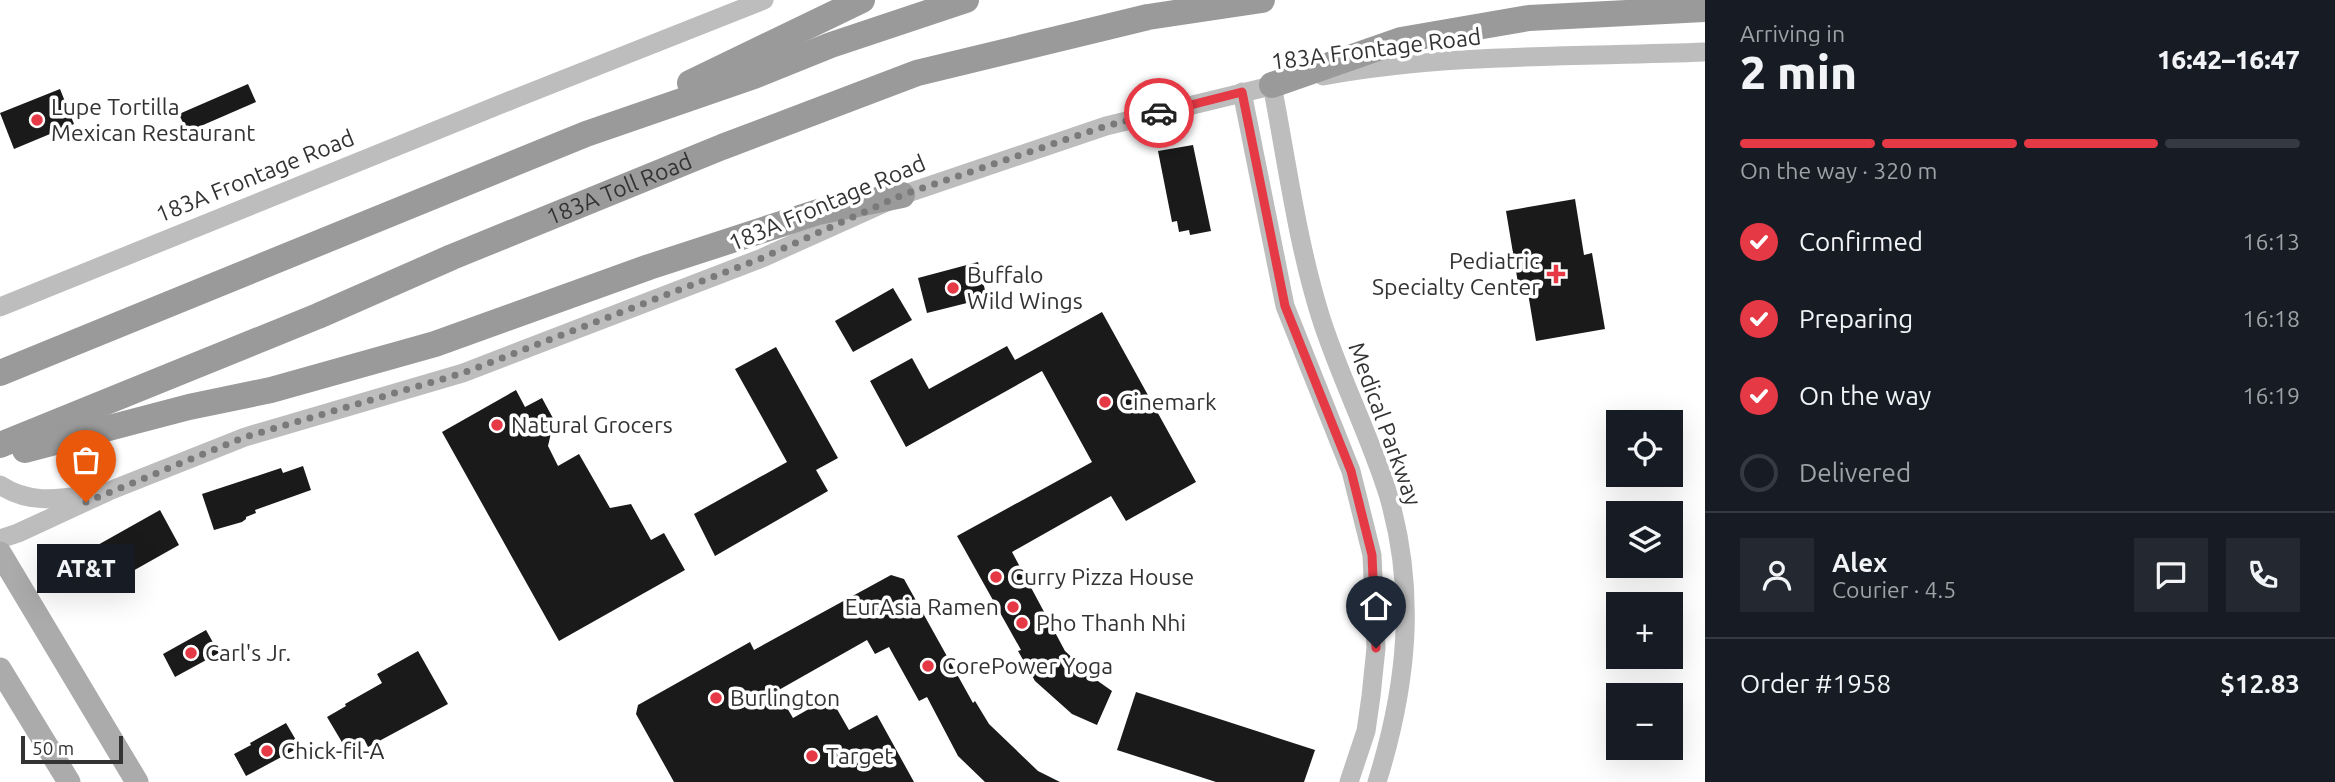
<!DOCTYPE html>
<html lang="en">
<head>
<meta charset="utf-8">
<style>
  :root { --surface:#171b24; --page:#242831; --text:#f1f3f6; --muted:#9ea1a6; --line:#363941; --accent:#e63946 }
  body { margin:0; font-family:Ubuntu,sans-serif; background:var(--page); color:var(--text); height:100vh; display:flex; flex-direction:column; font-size:26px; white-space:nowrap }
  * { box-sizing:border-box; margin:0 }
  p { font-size:23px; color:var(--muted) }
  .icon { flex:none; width:38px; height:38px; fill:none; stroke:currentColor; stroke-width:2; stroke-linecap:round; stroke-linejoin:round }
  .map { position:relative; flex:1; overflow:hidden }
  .side { display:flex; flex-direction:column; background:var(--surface); width:630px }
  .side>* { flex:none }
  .controls { position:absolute; left:1606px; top:410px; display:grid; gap:14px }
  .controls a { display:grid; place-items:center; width:77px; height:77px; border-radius:0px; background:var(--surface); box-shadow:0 7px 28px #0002; font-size:35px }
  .scale { position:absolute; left:21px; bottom:18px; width:102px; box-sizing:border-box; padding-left:7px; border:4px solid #333; border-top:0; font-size:19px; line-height:24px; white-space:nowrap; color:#333; -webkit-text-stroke:5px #fff; paint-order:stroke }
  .pin { position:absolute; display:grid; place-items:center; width:60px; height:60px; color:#fff; margin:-72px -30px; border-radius:50% 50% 50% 0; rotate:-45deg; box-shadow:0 0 7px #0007 }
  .pin .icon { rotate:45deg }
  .courier { position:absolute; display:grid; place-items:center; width:70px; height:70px; margin:-35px; border:5px solid #e63946; border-radius:50%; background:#fff; color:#222; box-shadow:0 2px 9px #0007 }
  .bubble { position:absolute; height:49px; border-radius:0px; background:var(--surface); box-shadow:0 7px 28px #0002; font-size:23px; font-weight:800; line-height:49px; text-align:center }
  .head em { font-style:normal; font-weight:800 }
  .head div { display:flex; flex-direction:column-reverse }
  .head { display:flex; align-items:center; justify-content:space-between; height:119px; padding:0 35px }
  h1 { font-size:46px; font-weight:800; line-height:52px }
  .bar { display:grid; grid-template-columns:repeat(4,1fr); gap:10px 7px; align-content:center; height:84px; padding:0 35px }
  .bar i { height:9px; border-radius:5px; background:var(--line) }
  .bar .active { background:var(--accent) }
  .bar p { grid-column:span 4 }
  .line { display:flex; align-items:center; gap:18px; padding:0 35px; border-top:2px solid var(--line) }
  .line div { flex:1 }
  .round { display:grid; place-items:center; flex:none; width:74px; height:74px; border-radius:0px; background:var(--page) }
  ol { padding:0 35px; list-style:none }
  li { display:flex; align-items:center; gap:21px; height:77px }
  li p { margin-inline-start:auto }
  li .icon { padding:7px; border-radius:50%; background:var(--accent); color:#fff; stroke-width:4 }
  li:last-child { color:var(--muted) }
  li i { width:38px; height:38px; border:4px solid var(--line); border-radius:50% }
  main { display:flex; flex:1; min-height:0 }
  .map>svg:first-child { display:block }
</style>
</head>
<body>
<main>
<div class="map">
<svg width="1705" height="782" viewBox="0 0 1705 782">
  <rect width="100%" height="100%" fill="#fff"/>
  <g fill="#1a1a1a">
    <polygon points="248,84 256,102 187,132 179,114"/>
    <polygon points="60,89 74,124 14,149 0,113"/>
    <polygon points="1193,145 1211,231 1190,235 1189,230 1179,232 1177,221 1172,222 1158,151"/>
    <polygon points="1575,199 1584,255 1592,253 1605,329 1536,341 1528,293 1520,295 1506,211"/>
    <polygon points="978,262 987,298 927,313 918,278"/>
    <polygon points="893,288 912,320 853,352 835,321"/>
    <polygon points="1102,312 1196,482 1126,521 1111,496 1012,552 1065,651 1095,679 1112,691 1097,725 1072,714 1035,681 1018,651 1021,650 957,536 1092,462 1042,371 906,447 870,381 912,358 929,389 1007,346 1015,360"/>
    <polygon points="776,347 838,458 816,470 828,491 715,556 694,514 787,462 735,369"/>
    <polygon points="516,390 525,407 542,398 554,420 548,446 558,466 579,454 610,508 631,504 651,540 664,533 685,570 559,641 442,432"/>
    <polygon points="303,466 311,490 255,510 256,513 246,517 246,519 242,522 214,530 202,494 281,468 283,473"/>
    <polygon points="160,510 179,545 99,590 80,555"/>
    <polygon points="891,575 904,579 973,703 975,701 989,724 1038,771 1060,782 985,782 958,756 927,697 919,701 889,647 875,654 867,640 777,691 793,718 830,697 849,730 877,715 914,782 674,782 636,714 638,705 750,642 754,650"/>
    <polygon points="206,630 219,653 175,677 163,654"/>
    <polygon points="418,651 448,704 368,747 364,739 346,749 327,717 346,706 345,704 382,683 377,674"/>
    <polygon points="1136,692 1315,750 1304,782 1216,782 1117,750"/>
    <polygon points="286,723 300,747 246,776 234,754 251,745 250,743"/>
  </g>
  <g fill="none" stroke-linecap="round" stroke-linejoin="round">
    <g stroke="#bdbdbd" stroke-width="19">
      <path d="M1323,76C1449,53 1578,57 1705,52"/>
      <path d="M1272,85C1287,162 1297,241 1320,315C1339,376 1369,433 1388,494C1417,592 1407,686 1377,782"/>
      <polyline points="1242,92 1285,306 1351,471 1372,555 1376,648 1371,696 1366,731 1349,782"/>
      <polyline points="0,307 514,99 764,0"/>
      <path d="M0,485C27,503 55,500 86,495"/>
      <polyline points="0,539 18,533 109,491 245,437 463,373 762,258 902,195 1106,126 1283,83"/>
    </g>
    <g stroke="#ababab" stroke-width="23">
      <polyline points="0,553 137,782"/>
      <polyline points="0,669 69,782"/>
    </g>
    <g stroke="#9a9a9a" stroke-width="26">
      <polyline points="690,83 862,0"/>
      <polyline points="1272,85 1401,40 1529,18 1705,9"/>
      <polyline points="0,373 586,134 754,76 831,45 966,0"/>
      <path id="s1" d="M0,445L318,316L452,257L722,147L917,73L1148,17L1262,0"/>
      <polyline points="25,450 189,407 271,390 435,344 649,267 818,212 902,195"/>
    </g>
  </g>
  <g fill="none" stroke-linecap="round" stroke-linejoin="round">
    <polyline stroke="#7a7a7a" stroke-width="7" stroke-dasharray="0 12.6" points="86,502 245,437 463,373 762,258 902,195 1106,126 1159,113"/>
    <polyline stroke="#e63946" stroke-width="9" points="1159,113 1242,92 1285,306 1351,471 1372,555 1376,648"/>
  </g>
  <g fill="#e63946" stroke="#fff" stroke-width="2.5">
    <circle cx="37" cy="120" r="7"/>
    <path d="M1552.5 263.5h7v7h7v7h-7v7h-7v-7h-7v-7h7z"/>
    <circle cx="953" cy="288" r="7"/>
    <circle cx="1105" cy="402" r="7"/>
    <circle cx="497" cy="425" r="7"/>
    <circle cx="996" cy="577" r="7"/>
    <circle cx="1013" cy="607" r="7"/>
    <circle cx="1022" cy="623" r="7"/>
    <circle cx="191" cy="653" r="7"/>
    <circle cx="928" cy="666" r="7"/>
    <circle cx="716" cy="698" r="7"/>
    <circle cx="267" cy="751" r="7"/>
    <circle cx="812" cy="756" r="7"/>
  </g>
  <g text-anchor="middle" stroke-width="7" stroke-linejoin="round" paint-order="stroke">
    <g font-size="23" fill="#333" stroke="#fff">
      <text transform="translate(1376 49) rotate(-7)" y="8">183A Frontage Road</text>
      <text transform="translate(255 176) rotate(-22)" y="8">183A Frontage Road</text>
      <text dy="8" stroke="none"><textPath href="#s1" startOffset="670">183A Toll Road</textPath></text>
      <text transform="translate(827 203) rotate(-23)" y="8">183A Frontage Road</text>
      <text transform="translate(1385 424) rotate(70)" y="8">Medical Parkway</text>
    </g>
    <g font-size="23" fill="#333" stroke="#fff" text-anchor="start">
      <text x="51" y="115">Lupe Tortilla<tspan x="51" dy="26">Mexican Restaurant</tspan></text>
      <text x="1540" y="269" text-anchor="end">Pediatric<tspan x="1540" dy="26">Specialty Center</tspan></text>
      <text x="967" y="283">Buffalo<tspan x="967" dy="26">Wild Wings</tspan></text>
      <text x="1119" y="410">Cinemark</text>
      <text x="511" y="433">Natural Grocers</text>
      <text x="1010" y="585">Curry Pizza House</text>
      <text x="999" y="615" text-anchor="end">EurAsia Ramen</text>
      <text x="1036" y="631">Pho Thanh Nhi</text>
      <text x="205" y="661">Carl's Jr.</text>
      <text x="942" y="674">CorePower Yoga</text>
      <text x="730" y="706">Burlington</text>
      <text x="281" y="759">Chick-fil-A</text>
      <text x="826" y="764">Target</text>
    </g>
  </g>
</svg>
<div class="controls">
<a><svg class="icon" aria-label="locate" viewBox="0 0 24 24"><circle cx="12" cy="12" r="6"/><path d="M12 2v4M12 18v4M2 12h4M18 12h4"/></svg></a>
<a><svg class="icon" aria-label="layers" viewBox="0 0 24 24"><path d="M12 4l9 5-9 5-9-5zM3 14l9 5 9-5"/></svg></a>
<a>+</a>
<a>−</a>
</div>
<div class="scale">50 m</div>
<div class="pin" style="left:86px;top:502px;background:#ea580c"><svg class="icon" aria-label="bag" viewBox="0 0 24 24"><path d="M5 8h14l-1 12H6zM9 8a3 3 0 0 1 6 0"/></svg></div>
<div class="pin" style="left:1376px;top:648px;background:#1f2937"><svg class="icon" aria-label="home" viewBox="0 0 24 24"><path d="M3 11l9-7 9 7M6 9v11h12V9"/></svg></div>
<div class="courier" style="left:1159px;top:113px"><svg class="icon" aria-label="car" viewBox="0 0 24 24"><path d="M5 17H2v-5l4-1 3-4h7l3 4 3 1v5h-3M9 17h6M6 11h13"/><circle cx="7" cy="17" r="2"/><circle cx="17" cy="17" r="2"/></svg></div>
<div class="bubble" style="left:37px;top:544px;width:98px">AT&amp;T</div>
</div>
<section class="side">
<div class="head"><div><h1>2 min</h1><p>Arriving in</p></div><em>16:42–16:47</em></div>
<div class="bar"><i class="active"></i><i class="active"></i><i class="active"></i><i></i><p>On the way · 320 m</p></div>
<ol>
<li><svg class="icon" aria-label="check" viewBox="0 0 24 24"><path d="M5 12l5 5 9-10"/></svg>Confirmed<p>16:13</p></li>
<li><svg class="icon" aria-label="check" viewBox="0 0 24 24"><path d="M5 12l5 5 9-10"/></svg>Preparing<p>16:18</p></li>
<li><svg class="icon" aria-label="check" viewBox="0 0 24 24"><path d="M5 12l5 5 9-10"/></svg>On the way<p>16:19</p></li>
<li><i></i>Delivered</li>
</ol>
<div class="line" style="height:126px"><a class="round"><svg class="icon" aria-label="person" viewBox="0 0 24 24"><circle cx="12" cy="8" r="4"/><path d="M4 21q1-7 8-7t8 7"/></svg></a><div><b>Alex</b><p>Courier · 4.5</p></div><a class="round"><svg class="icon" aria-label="chat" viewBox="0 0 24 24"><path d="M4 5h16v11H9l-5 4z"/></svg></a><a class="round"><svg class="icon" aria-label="phone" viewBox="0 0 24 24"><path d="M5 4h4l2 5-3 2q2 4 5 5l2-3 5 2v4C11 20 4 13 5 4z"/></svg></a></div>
<div class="line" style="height:91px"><div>Order #1958</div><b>$12.83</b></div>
</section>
</main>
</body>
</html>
